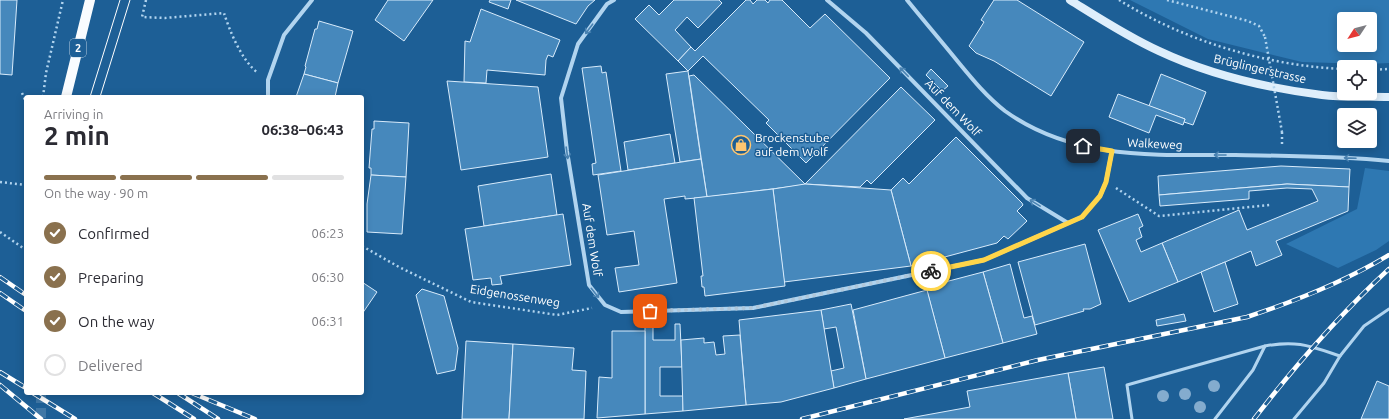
<!DOCTYPE html>
<html lang="en">
<head>
<meta charset="utf-8">
<style>
  :root { --surface:#fff; --page:#f7f7f7; --text:#2b2b33; --muted:#7c7c81; --line:#e1e1e2; --accent:#8a714e }
  body { margin:0; font-family:Ubuntu,sans-serif; background:var(--page); color:var(--text); height:100vh; display:flex; flex-direction:column; font-size:15px; white-space:nowrap }
  * { box-sizing:border-box; margin:0 }
  p { font-size:13px; color:var(--muted) }
  .icon { flex:none; width:22px; height:22px; fill:none; stroke:currentColor; stroke-width:2; stroke-linecap:round; stroke-linejoin:round }
  .map { position:relative; flex:1; overflow:hidden }
  .drawer { position:absolute; left:24px; top:95px; width:340px; height:300px; display:flex; flex-direction:column; background:var(--surface); border-radius:4px; box-shadow:0 2px 10px #0003 }
  .drawer>* { flex:none }
  .needle { width:26px; rotate:234deg }
  .buttons { position:absolute; left:1337px; top:12px; display:grid; gap:8px }
  .buttons a { display:grid; place-items:center; width:40px; height:40px; border-radius:4px; background:var(--surface); box-shadow:0 2px 10px #0003; font-size:20px }
  .pin { position:absolute; display:grid; place-items:center; width:34px; height:34px; color:#fff; margin:-17px; border-radius:8px; box-shadow:0 2px 6px #0006 }
  .courier { position:absolute; display:grid; place-items:center; width:40px; height:40px; margin:-20px; border:3px solid #ffd54a; border-radius:50%; background:#fff; color:#222; box-shadow:0 1px 5px #0007 }
  .overview em { font-style:normal; font-weight:700 }
  .overview div { display:flex; flex-direction:column-reverse }
  .overview { display:flex; align-items:center; justify-content:space-between; height:68px; padding:0 20px }
  h1 { font-size:26px; font-weight:700; line-height:30px }
  .bar { display:grid; grid-template-columns:repeat(4,1fr); gap:6px 4px; align-content:center; height:48px; padding:0 20px }
  .bar i { height:5px; border-radius:3px; background:var(--line) }
  .bar .selected { background:var(--accent) }
  .bar p { grid-column:span 4 }
  ol { padding:0 20px; list-style:none }
  li { display:flex; align-items:center; gap:12px; height:44px }
  li p { margin-inline-start:auto }
  li .icon { padding:4px; border-radius:50%; background:var(--accent); color:#fff; stroke-width:4 }
  li:last-child { color:var(--muted) }
  li i { width:22px; height:22px; border:2px solid var(--line); border-radius:50% }
  .map>svg:first-child { display:block }
</style>
</head>
<body>
<div class="map">
<svg width="1389" height="419" viewBox="0 0 1389 419">
  <rect width="100%" height="100%" fill="#1d5f96"/>
  <g fill="#2e78b2" fill-rule="evenodd">
    <path d="M1130,0H1389V63L1366,64L1302,62L1208,39ZM1344,19H1370V45H1344Z"/>
    <polygon points="1365,168 1389,171 1389,241 1376,250 1338,268 1286,244 1357,209"/>
  </g>
  <g fill="#4688bc" stroke="#d8ebfb">
    <polygon points="0,0 17,0 12,75 0,74"/>
    <polygon points="388,0 433,0 404,41 375,20"/>
    <polygon points="490,0 511,0 508,9 489,2"/>
    <polygon points="516,0 595,0 588,6 576,24"/>
    <polygon points="674,0 719,0 722,3 698,28 687,17 675,30 691,47 678,61 635,19 649,5 659,15"/>
    <polygon points="746,0 750,0 753,4 757,0 765,0 768,3 770,0 782,0 810,28 825,14 890,78 806,163 766,123 769,120 703,56 688,71 678,61 691,47 695,51"/>
    <polygon points="994,0 1017,0 1084,42 1051,96 994,61 976,53 969,46 984,22 981,20"/>
    <polygon points="481,9 560,40 553,57 548,55 546,60 545,75 487,70 486,83 464,82 465,41 470,42"/>
    <polygon points="319,21 353,31 338,83 304,74 306,67 305,66 315,29 317,29"/>
    <polygon points="601,66 602,73 606,72 621,171 593,175 592,164 596,163 582,68"/>
    <polygon points="931,69 948,86 942,91 926,75"/>
    <polygon points="688,71 701,159 680,162 666,74"/>
    <polygon points="304,74 338,83 335,97 296,97"/>
    <polygon points="1161,74 1206,92 1193,125 1184,122 1185,119 1149,106"/>
    <polygon points="694,75 805,184 804,185 707,197 689,76"/>
    <polygon points="447,81 538,87 548,157 461,170"/>
    <polygon points="901,87 935,120 871,184 867,180 860,187 805,184"/>
    <polygon points="1118,94 1185,119 1183,125 1156,115 1149,133 1109,117"/>
    <polygon points="374,121 409,123 406,177 371,175 371,168 369,168 372,129 374,129"/>
    <polygon points="670,134 675,163 628,170 624,142"/>
    <polygon points="956,137 1022,203 1023,205 1017,211 1027,221 1008,239 1004,236 997,243 911,266 891,190 903,178 909,184"/>
    <polygon points="701,159 707,197 685,199 685,196 664,199 677,283 619,292 615,268 639,265 634,231 607,235 598,175"/>
    <polygon points="1281,166 1350,169 1349,187 1287,184 1159,195 1158,176"/>
    <polygon points="551,174 557,215 484,226 478,186"/>
    <polygon points="371,175 406,177 402,234 367,232 367,204"/>
    <polygon points="805,184 891,190 911,266 784,282 773,189"/>
    <polygon points="1287,184 1349,187 1348,211 1276,241 1282,255 1256,266 1251,251 1178,282 1162,243 1239,210 1247,230 1318,201 1312,189 1287,188 1249,191 1249,199 1160,206 1159,195"/>
    <polygon points="773,189 785,286 705,296 704,287 702,287 701,276 703,276 694,198"/>
    <polygon points="563,214 571,265 500,276 502,284 492,285 491,278 473,280 465,229"/>
    <polygon points="1138,214 1143,226 1139,228 1142,237 1136,240 1141,252 1162,243 1178,282 1129,302 1098,230"/>
    <polygon points="1085,244 1101,304 1090,309 1083,309 1084,311 1035,325 1018,262"/>
    <polygon points="1225,262 1238,304 1214,312 1201,272"/>
    <polygon points="1010,264 1024,318 1032,316 1037,334 1003,343 983,272"/>
    <polygon points="983,272 1003,343 945,358 926,287"/>
    <polygon points="362,282 377,292 362,314"/>
    <polygon points="422,289 444,296 458,348 455,370 437,374 416,295"/>
    <polygon points="927,290 945,358 866,379 853,310"/>
    <polygon points="851,304 866,379 834,388 831,371 844,368 836,327 824,329 821,310"/>
    <polygon points="821,310 834,388 781,402 746,405 739,320"/>
    <polygon points="1184,314 1186,321 1157,326 1156,320"/>
    <polygon points="653,324 653,340 675,340 675,324 680,324 682,367 660,367 660,396 683,396 683,411 645,414 645,325"/>
    <polygon points="612,331 645,331 645,414 597,418 599,377 612,378"/>
    <polygon points="740,335 746,405 683,411 681,340 704,338 704,343 714,342 716,355 725,354 723,336"/>
    <polygon points="466,341 513,344 509,419 462,419"/>
    <polygon points="513,344 574,348 572,370 586,371 584,419 509,419"/>
    <polygon points="1104,367 1113,419 1076,419 1068,373"/>
    <polygon points="1068,373 1076,419 904,419 970,407 967,391"/>
    <polygon points="1377,381 1389,386 1389,419 1361,419"/>
  </g>
  <g fill="none" stroke-linecap="round" stroke-linejoin="round">
    <polyline stroke="#3f77a6" stroke-width="10" stroke-dasharray="10 5" stroke-linecap="butt" points="41,393 41,419"/>
    <g stroke="#b1d4ef" stroke-width="2.5" stroke-dasharray="2 3" stroke-linecap="butt">
      <path d="M146,0L142,17L165,18L224,13C230,32 242,61 258,73"/>
      <path d="M1119,0C1185,41 1267,66 1344,69"/>
      <polyline points="1167,0 1248,21 1259,26 1265,37"/>
      <polyline points="1370,70 1389,69"/>
      <polyline points="22,93 26,102"/>
      <polyline points="43,97 46,73 63,0"/>
      <polyline points="1282,132 1282,145"/>
      <polyline points="0,182 26,185"/>
      <polyline points="1116,188 1159,216 1270,205"/>
      <polyline points="0,232 26,250"/>
      <polyline points="362,246 399,267 471,302 557,315 592,308"/>
    </g>
    <g stroke="#b1d4ef" stroke-width="3">
      <path d="M1132,419L1127,385L1265,346C1297,340 1310,346 1340,356L1364,326L1389,309"/>
      <polyline points="1215,419 1253,370 1265,346"/>
      <polyline points="1294,419 1324,383 1340,356"/>
    </g>
    <g stroke="#b1d4ef" stroke-width="4">
      <polyline points="614,0 607,4 578,44 561,98 567,151 589,285 605,305 621,312 753,308 984,260 1082,217 1100,196 1106,182 1112,151"/>
      <polyline points="827,0 866,33 1027,198 1068,223"/>
      <path d="M907,0C924,21 942,42 959,63C973,80 987,97 1005,111C1073,160 1154,155 1235,155C1286,156 1338,156 1389,161"/>
      <polyline points="268,97 268,80 284,35 312,0"/>
    </g>
    <path stroke="#deeefb" stroke-width="8" d="M1070,0C1099,18 1128,37 1159,51C1210,75 1267,88 1322,95C1344,98 1367,96 1389,97"/>
    <polyline stroke="#f9fcff" stroke-width="10" points="66,97 90,0"/>
    <g stroke="#fff" stroke-width="1">
      <polyline points="90,97 120,0"/>
      <polyline points="100,97 130,0"/>
    </g>
    <defs>
      <g id="rail">
        <polyline points="0,277 26,295"/>
        <polyline points="0,293 26,311"/>
        <polyline points="0,372 26,388"/>
        <polyline points="0,385 41,419"/>
        <polyline points="33,393 75,419"/>
        <polyline points="153,393 194,419"/>
        <polyline points="178,393 218,419"/>
        <polyline points="192,393 255,419"/>
        <path d="M802,419L1038,360L1247,317C1296,301 1344,282 1389,255"/>
        <path d="M1254,419C1295,366 1339,315 1389,269"/>
      </g>
    </defs>
    <use href="#rail" stroke="#fff" stroke-width="4.5"/>
    <use href="#rail" stroke="#1d5f96" stroke-width="3" stroke-dasharray="9" stroke-linecap="butt"/>
    <polyline stroke="#b1d4ef" stroke-width="2.5" stroke-dasharray="2 3" stroke-linecap="butt" points="1265,37 1282,132"/>
  </g>
  <g fill="#84acce">
    <circle cx="1214" cy="386" r="6"/>
    <circle cx="1185" cy="394" r="6"/>
    <circle cx="1163" cy="396" r="6"/>
    <circle cx="1200" cy="407" r="6"/>
  </g>
  <defs><path id="oneway-shaft" d="M-6 0H5M1.5-3L5.5 0L1.5 3" fill="none" stroke-width="1.6" stroke-linecap="round" stroke-linejoin="round"/></defs>
  <g stroke="#4982b1">
    <use href="#oneway-shaft" transform="translate(589 29) rotate(127)"/>
    <use href="#oneway-shaft" transform="translate(904 72) rotate(-134)"/>
    <use href="#oneway-shaft" transform="translate(567 153) rotate(82)"/>
    <use href="#oneway-shaft" transform="translate(1220 155) rotate(-180)"/>
    <use href="#oneway-shaft" transform="translate(1350 158) rotate(-178)"/>
    <use href="#oneway-shaft" transform="translate(1035 203) rotate(-149)"/>
    <use href="#oneway-shaft" transform="translate(595 293) rotate(51)"/>
  </g>
  <g fill="none" stroke-linecap="round" stroke-linejoin="round">
    <polyline stroke="#b0c7da" stroke-width="4" stroke-dasharray="0 7.2" points="650,311 753,308 931,271"/>
    <polyline stroke="#ffd54a" stroke-width="5" points="931,271 984,260 1082,217 1100,196 1106,182 1112,151 1083,146"/>
  </g>
  <defs>
    <symbol id="shop-ring" viewBox="-11 -11 22 22"><circle r="9.5" fill="#1d5f96" stroke="#fec670" stroke-width="1.5"/><path d="M-5-2.5h2.3a2.7 3.5 0 0 1 5.4 0H5L5.5 6h-11ZM-1.5-2.5h3a1.5 2.3 0 0 0-3 0Z" fill="#fec670"/></symbol>
  </defs>
  <g fill-rule="evenodd">
    <use href="#shop-ring" x="730" y="134" width="22" height="22"/>
  </g>
  <g text-anchor="middle" stroke-width="3" stroke-linejoin="round" paint-order="stroke">
    <rect fill="#1d5f96" stroke="#bbcfe0" stroke-width="1" x="70" y="39" width="16" height="18" rx="3"/>
    <g font-size="11" font-weight="bold" fill="#fff">
      <text x="78" y="52">2</text>
    </g>
    <g font-size="12" fill="#fff" stroke="#1d5f96">
      <text transform="translate(1260 69) rotate(13)" y="4">Brüglingerstrasse</text>
      <text transform="translate(953 108) rotate(46)" y="4">Auf dem Wolf</text>
      <text transform="translate(1155 144) rotate(3)" y="4">Walkeweg</text>
      <text transform="translate(592 240) rotate(81)" y="4">Auf dem Wolf</text>
      <text transform="translate(515 296) rotate(9)" y="4">Eidgenossenweg</text>
    </g>
    <g font-size="12" fill="#fff" stroke="#1d5f96" text-anchor="start">
      <text x="755" y="142">Brockenstube<tspan x="755" dy="14">auf dem Wolf</tspan></text>
    </g>
  </g>
</svg>
<div class="buttons">
<a><svg class="needle" viewBox="-14 -14 28 28"><path d="M0-13l5 13h-10z" fill="#e53935"/><path d="M0 13l5-13h-10z" fill="#7c7c81"/></svg></a>
<a><svg class="icon" aria-label="locate" viewBox="0 0 24 24"><circle cx="12" cy="12" r="6"/><path d="M12 2v4M12 18v4M2 12h4M18 12h4"/></svg></a>
<a><svg class="icon" aria-label="layers" viewBox="0 0 24 24"><path d="M12 4l9 5-9 5-9-5zM3 14l9 5 9-5"/></svg></a>
</div>
<div class="pin" style="left:650px;top:311px;background:#ea580c"><svg class="icon" aria-label="bag" viewBox="0 0 24 24"><path d="M5 8h14l-1 12H6zM9 8a3 3 0 0 1 6 0"/></svg></div>
<div class="pin" style="left:1083px;top:146px;background:#1f2937"><svg class="icon" aria-label="home" viewBox="0 0 24 24"><path d="M3 11l9-7 9 7M6 9v11h12V9"/></svg></div>
<div class="courier" style="left:931px;top:271px"><svg class="icon" aria-label="bike" viewBox="0 0 24 24"><circle cx="6" cy="16" r="4"/><circle cx="18" cy="16" r="4"/><path d="M6 16l4-8h5l3 8M10 8l3 8H6M13 5h3"/></svg></div>
<section class="drawer">
<div class="overview"><div><h1>2 min</h1><p>Arriving in</p></div><em>06:38–06:43</em></div>
<div class="bar"><i class="selected"></i><i class="selected"></i><i class="selected"></i><i></i><p>On the way · 90 m</p></div>
<ol>
<li><svg class="icon" aria-label="check" viewBox="0 0 24 24"><path d="M5 12l5 5 9-10"/></svg>Confirmed<p>06:23</p></li>
<li><svg class="icon" aria-label="check" viewBox="0 0 24 24"><path d="M5 12l5 5 9-10"/></svg>Preparing<p>06:30</p></li>
<li><svg class="icon" aria-label="check" viewBox="0 0 24 24"><path d="M5 12l5 5 9-10"/></svg>On the way<p>06:31</p></li>
<li><i></i>Delivered</li>
</ol>
</section>
</div>
</body>
</html>
